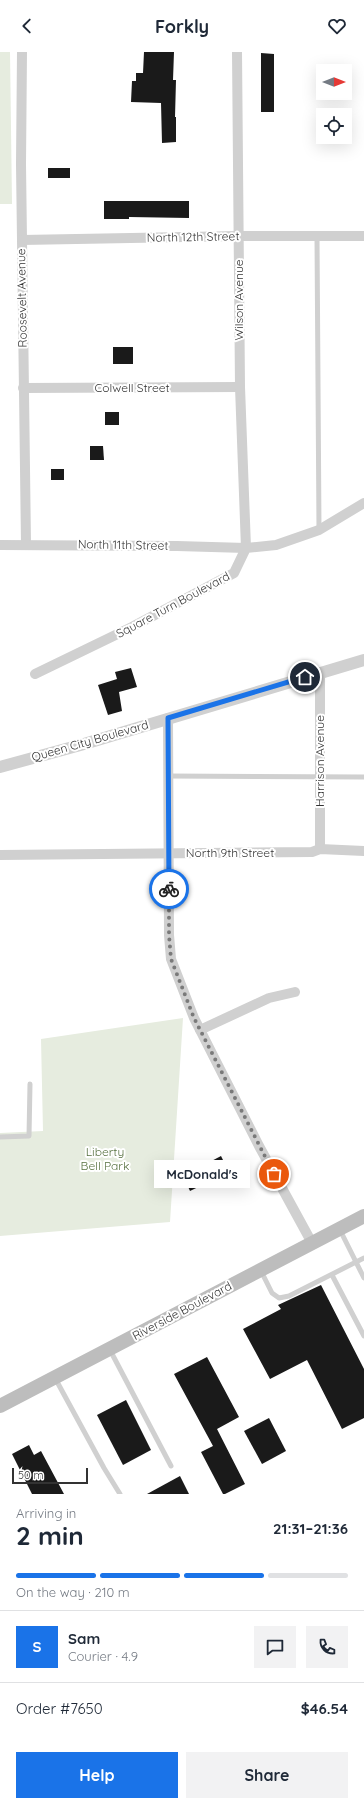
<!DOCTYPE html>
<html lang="en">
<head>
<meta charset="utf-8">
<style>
  :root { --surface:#fff; --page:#f2f2f3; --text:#1f2937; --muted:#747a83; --line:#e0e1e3; --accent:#1a73e8 }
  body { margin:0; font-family:Quicksand,sans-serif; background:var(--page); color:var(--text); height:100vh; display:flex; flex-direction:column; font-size:15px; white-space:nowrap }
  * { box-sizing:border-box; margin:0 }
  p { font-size:13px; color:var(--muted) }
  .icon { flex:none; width:22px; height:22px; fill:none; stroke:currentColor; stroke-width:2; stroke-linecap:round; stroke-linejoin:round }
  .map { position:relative; height:1442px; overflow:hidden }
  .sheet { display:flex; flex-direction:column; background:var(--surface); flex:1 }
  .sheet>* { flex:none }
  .needle { width:26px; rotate:90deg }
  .buttons { position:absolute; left:316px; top:12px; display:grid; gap:8px }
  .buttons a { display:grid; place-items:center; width:36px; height:36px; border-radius:0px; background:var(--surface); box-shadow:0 4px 16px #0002; font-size:20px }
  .scale { position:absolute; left:12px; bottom:10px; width:76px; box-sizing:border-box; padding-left:4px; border:2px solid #333; border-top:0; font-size:11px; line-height:14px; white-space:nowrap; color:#333; -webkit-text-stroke:3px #fff; paint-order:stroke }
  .pin { position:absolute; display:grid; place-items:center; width:34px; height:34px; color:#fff; margin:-17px; border:2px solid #fff; border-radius:50%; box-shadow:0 1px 4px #0007 }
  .courier { position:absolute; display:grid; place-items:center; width:40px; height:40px; margin:-20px; border:3px solid #1a73e8; border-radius:50%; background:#fff; color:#222; box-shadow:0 1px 5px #0007 }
  .bubble { position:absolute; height:28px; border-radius:0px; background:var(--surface); box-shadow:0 4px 16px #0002; font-size:13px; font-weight:700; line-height:28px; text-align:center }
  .headline em { font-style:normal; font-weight:700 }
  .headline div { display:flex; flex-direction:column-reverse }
  .headline { display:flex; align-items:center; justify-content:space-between; height:68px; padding:0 16px }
  h1 { font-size:26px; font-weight:700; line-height:30px }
  .bar { display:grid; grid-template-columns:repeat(4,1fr); gap:6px 4px; align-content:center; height:48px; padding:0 16px }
  .bar i { height:5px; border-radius:3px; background:var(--line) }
  .bar .active { background:var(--accent) }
  .bar p { grid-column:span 4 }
  .line { display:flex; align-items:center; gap:10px; padding:0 16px; border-top:1px solid var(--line) }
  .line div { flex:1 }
  .round { display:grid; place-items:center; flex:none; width:42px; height:42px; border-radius:0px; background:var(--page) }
  .action { display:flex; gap:8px; margin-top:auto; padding:8px 16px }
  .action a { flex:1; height:46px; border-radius:0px; background:var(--accent); color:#fff; font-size:16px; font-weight:700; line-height:46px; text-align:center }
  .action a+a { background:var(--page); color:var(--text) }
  header { display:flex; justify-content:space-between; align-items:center; height:52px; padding:0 16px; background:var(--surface); font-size:18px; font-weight:700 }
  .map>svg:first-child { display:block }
</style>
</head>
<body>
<header><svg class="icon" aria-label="back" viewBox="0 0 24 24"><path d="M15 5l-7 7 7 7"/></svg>Forkly<svg class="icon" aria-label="heart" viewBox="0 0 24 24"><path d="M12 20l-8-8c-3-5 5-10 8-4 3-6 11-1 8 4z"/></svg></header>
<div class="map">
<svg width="364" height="1442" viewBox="0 0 364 1442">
  <rect width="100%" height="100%" fill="#fff"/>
  <g fill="#e6ecdf">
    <polygon points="0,0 10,0 12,152 0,152"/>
    <polygon points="183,966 170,1170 0,1184 0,1081 43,1079 41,987"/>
  </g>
  <g fill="#1a1a1a">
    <polygon points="144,0 174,0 173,28 176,28 175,65 176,65 176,90 162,91 161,51 131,50 132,29 136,29 136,21 143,21"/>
    <polygon points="261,1 274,2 274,60 261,60"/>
    <rect x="48" y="116" width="22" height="10"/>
    <polygon points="104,149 189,149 189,166 129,165 129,167 104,167"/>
    <rect x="113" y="295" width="20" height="17"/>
    <rect x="105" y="360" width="14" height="13"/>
    <polygon points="90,394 103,394 104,408 90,408"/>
    <rect x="51" y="417" width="13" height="11"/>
    <polygon points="131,616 137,635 119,640 122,659 108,663 98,633 117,627 115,620"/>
    <polygon points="221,1104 229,1120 190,1139 183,1124"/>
    <polygon points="321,1233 364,1317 364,1366 342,1377 307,1308 270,1327 243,1277 281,1257 278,1253"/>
    <polygon points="207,1305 239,1365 217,1377 245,1432 225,1442 223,1442 201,1400 213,1394 174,1322"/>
    <polygon points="126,1348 151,1398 123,1413 97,1363"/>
    <polygon points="269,1366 286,1399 262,1412 244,1379"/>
    <polygon points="29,1393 34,1403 41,1399 64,1442 32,1442 12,1402"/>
    <polygon points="180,1424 189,1442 147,1442"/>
  </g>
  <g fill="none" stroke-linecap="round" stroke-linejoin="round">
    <g stroke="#d0d0d0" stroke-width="5">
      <polyline points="317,185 319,478"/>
      <polyline points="168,724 364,725"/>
      <polyline points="0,1085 29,1084 30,1032"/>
      <polyline points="340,1178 364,1226"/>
      <polyline points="261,1219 272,1241 279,1246 289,1244 364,1206"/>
      <polyline points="332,1223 364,1284"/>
      <polyline points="110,1298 171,1414"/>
      <polyline points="55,1326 104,1416 120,1442"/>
    </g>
    <g stroke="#d0d0d0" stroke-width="10">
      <polyline points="22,0 21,112 26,492"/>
      <polyline points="22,188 239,184 364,184"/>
      <polyline points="23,336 240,335"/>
      <polyline points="0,493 177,494 246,496 240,335 237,0"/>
      <polyline points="320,620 320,797"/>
      <polyline points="35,622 132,575 234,521 246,496 276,493 319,478 364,451"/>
      <polyline points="168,666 169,883 171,907 194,966 259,1094 312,1191"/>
      <polyline points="0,803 312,800 320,797 364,799"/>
      <polyline points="200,978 269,946 295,940"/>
    </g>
    <polyline stroke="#d0d0d0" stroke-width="12" points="0,715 84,692 364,608"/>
    <polyline stroke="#bdbdbd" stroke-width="14" points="0,1354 364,1164"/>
  </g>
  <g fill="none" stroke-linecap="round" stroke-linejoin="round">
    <polyline stroke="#7a7a7a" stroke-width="4" stroke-dasharray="0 7.2" points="169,837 169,883 171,907 194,966 274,1122"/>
    <polyline stroke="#1a73e8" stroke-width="5" points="169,837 168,666 305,625"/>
  </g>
  <g text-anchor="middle" stroke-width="4" stroke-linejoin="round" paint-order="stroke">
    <g font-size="12" fill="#333" stroke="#fff">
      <text transform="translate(193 185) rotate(-1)" y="4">North 12th Street</text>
      <text transform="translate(22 246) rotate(-91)" y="4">Roosevelt Avenue</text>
      <text transform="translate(239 248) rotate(-90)" y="4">Wilson Avenue</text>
      <text x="132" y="340">Colwell Street</text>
      <text transform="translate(123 493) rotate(1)" y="4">North 11th Street</text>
      <text transform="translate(173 553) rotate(-28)" y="4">Square Turn Boulevard</text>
      <text transform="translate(90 689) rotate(-16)" y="4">Queen City Boulevard</text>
      <text transform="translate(320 709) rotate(-90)" y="4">Harrison Avenue</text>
      <text x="230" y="805">North 9th Street</text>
      <text transform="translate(182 1259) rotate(-28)" y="4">Riverside Boulevard</text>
    </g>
    <g font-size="12" fill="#56703f" stroke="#fff">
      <text x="105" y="1104">Liberty<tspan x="105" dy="14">Bell Park</tspan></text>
    </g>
  </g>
</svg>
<div class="buttons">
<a><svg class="needle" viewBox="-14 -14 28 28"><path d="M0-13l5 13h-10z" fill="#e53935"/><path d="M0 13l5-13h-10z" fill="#747a83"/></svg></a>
<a><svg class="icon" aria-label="locate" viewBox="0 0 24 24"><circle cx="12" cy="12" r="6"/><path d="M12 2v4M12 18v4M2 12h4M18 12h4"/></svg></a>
</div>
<div class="scale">50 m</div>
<div class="pin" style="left:274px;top:1122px;background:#ea580c"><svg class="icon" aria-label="bag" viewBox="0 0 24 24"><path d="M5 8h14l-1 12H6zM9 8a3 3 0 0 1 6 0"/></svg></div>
<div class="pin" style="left:305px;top:625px;background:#1f2937"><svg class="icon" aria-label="home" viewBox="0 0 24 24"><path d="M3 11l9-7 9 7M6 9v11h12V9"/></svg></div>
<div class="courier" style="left:169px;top:837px"><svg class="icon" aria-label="bike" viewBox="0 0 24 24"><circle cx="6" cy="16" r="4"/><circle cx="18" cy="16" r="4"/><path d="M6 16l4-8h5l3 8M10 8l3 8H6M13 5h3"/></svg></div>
<div class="bubble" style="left:154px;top:1108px;width:96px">McDonald's</div>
</div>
<section class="sheet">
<div class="headline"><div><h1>2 min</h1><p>Arriving in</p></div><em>21:31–21:36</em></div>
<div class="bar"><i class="active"></i><i class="active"></i><i class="active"></i><i></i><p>On the way · 210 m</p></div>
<div class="line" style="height:72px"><b class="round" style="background:var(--accent);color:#fff">S</b><div><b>Sam</b><p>Courier · 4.9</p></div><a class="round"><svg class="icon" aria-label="chat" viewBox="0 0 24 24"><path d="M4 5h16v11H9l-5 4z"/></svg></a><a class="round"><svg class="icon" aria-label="phone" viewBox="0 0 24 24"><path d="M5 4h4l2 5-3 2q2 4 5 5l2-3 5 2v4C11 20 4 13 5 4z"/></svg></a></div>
<div class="line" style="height:52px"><div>Order #7650</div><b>$46.54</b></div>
<div class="action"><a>Help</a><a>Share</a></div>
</section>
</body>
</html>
